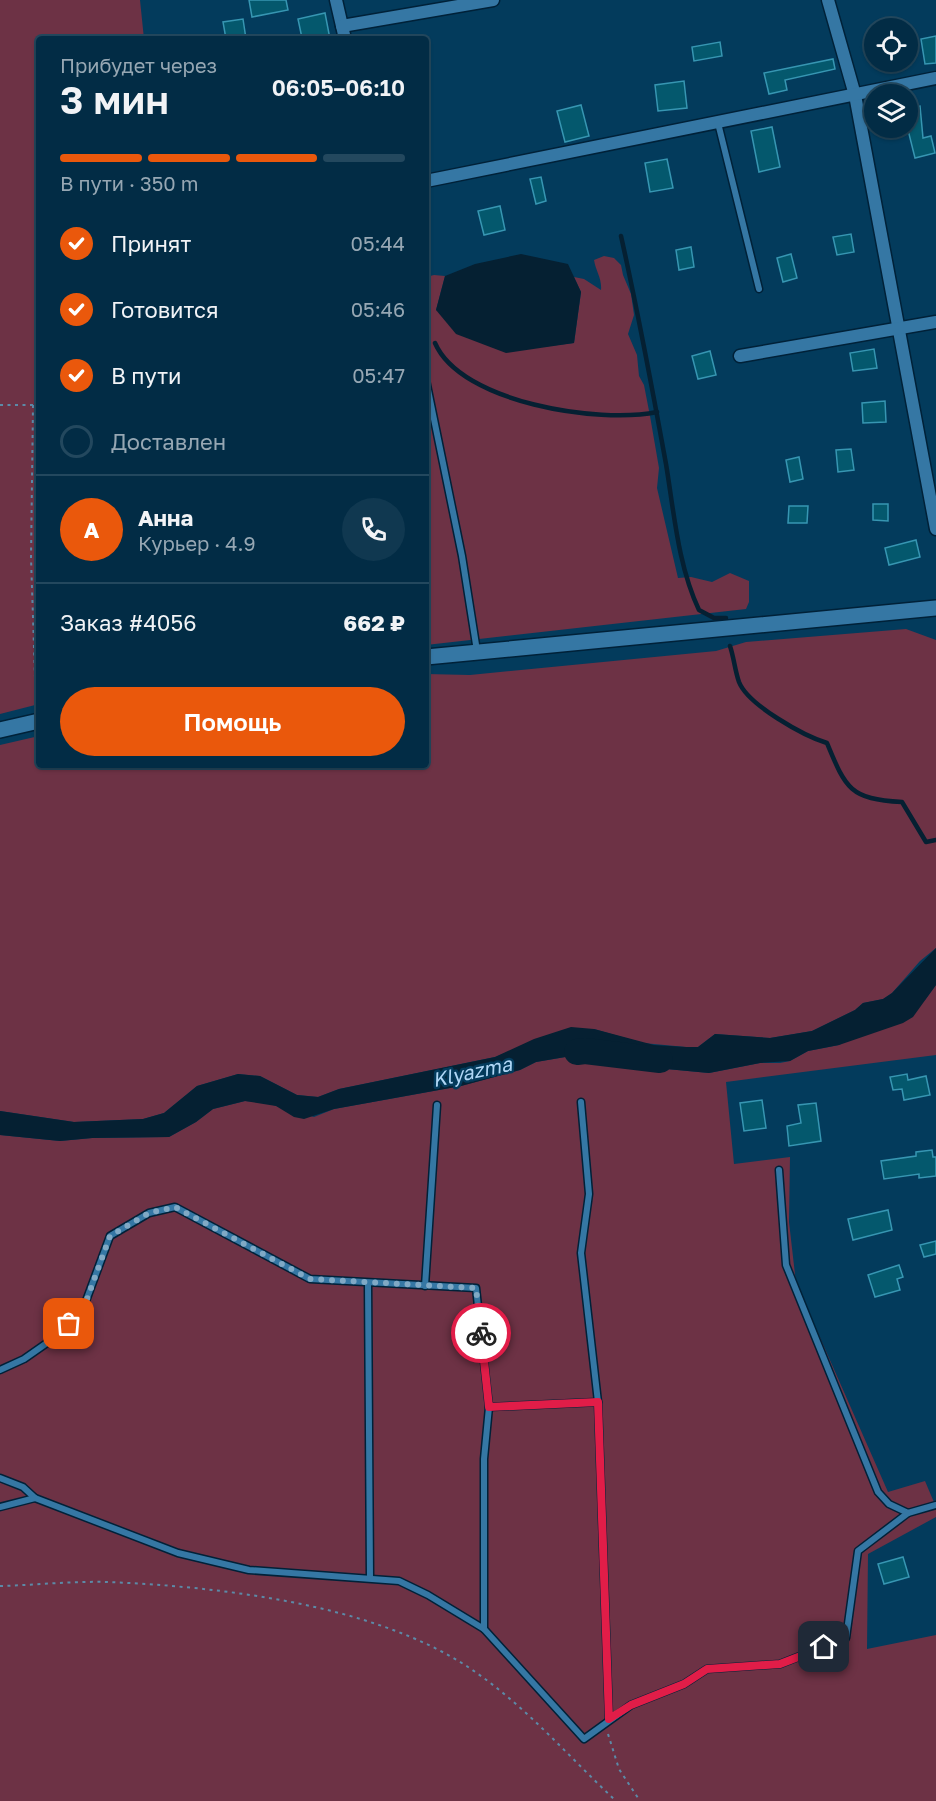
<!DOCTYPE html>
<html lang="ru">
<head>
<meta charset="utf-8">
<style>
  :root { --surface:#022c45; --page:#103850; --text:#f1f3f6; --muted:#96a7b3; --line:#23485e; --accent:#ea580c }
  body { margin:0; font-family:"Golos Text",sans-serif; background:var(--page); color:var(--text); height:100vh; display:flex; flex-direction:column; font-size:22px; white-space:nowrap }
  * { box-sizing:border-box; margin:0 }
  p { font-size:20px; color:var(--muted) }
  .icon { flex:none; width:33px; height:33px; fill:none; stroke:currentColor; stroke-width:2; stroke-linecap:round; stroke-linejoin:round }
  .map { position:relative; flex:1; overflow:hidden }
  .sheet { position:absolute; left:36px; top:36px; width:393px; height:732px; display:flex; flex-direction:column; background:var(--surface); border-radius:6px; box-shadow:0 2px 4px #0004,0 0 0 2px var(--line) }
  .sheet>* { flex:none }
  .tools { position:absolute; left:864px; top:18px; display:grid; gap:12px }
  .tools a { display:grid; place-items:center; width:54px; height:54px; border-radius:50%; background:var(--surface); box-shadow:0 2px 4px #0004,0 0 0 2px var(--line); font-size:30px }
  .pin { position:absolute; display:grid; place-items:center; width:51px; height:51px; color:#fff; margin:-26px; border-radius:12px; box-shadow:0 3px 9px #0006 }
  .courier { position:absolute; display:grid; place-items:center; width:60px; height:60px; margin:-30px; border:4px solid #e11d48; border-radius:50%; background:#fff; color:#222; box-shadow:0 2px 8px #0007 }
  .overview em { font-style:normal; font-weight:600 }
  .overview div { display:flex; flex-direction:column-reverse }
  .overview { display:flex; align-items:center; justify-content:space-between; height:102px; padding:0 24px }
  h1 { font-size:39px; font-weight:600; line-height:45px }
  .bar { display:grid; grid-template-columns:repeat(4,1fr); gap:9px 6px; align-content:center; height:72px; padding:0 24px }
  .bar i { height:8px; border-radius:4px; background:var(--line) }
  .bar .current { background:var(--accent) }
  .bar p { grid-column:span 4 }
  .line { display:flex; align-items:center; gap:15px; padding:0 24px; border-top:2px solid var(--line) }
  .line div { flex:1 }
  .round { display:grid; place-items:center; flex:none; width:63px; height:63px; border-radius:32px; background:var(--page) }
  ol { padding:0 24px; list-style:none }
  li { display:flex; align-items:center; gap:18px; height:66px }
  li p { margin-inline-start:auto }
  li .icon { padding:6px; border-radius:50%; background:var(--accent); color:#fff; stroke-width:4 }
  li:last-child { color:var(--muted) }
  li i { width:33px; height:33px; border:3px solid var(--line); border-radius:50% }
  .cta { display:flex; gap:12px; margin-top:auto; padding:12px 24px }
  .cta a { flex:1; height:69px; border-radius:36px; background:var(--accent); color:#fff; font-size:24px; font-weight:600; line-height:69px; text-align:center }
  .map>svg:first-child { display:block }
</style>
</head>
<body>
<div class="map">
<svg width="936" height="1801" viewBox="0 0 936 1801">
  <rect width="100%" height="100%" fill="#033b5c"/>
  <g fill="#6d3245">
    <polygon points="0,0 140,0 144,39 39,39 39,704 0,714"/>
    <path d="M604,256L614,258L621,265L623,275L631,294L634,315L628,334L637,355L639,376L644,385L650,416L659,468L657,488L678,578L691,577L712,582L730,573L749,581V602L746,609L426,645V277L434,275L445,276L436,310L542,347L574,343L581,292L574,277L584,279L601,290C602,278 596,272 594,260Z"/>
    <polygon points="906,629 936,640 936,948 920,961 892,993 883,999 863,1003 855,1010 812,1031 770,1038 715,1034 698,1047 686,1047 643,1043 594,1029 552,1034 495,1057 339,1089 318,1097 297,1095 260,1076 238,1074 197,1086 164,1113 143,1119 74,1122 0,1111 0,745 39,736 39,765 426,765 426,674 470,675 716,651 746,642"/>
    <polygon points="936,985 936,1055 726,1082 734,1164 790,1157 789,1222 796,1283 888,1492 925,1481 936,1507 936,1517 868,1554 867,1649 936,1635 936,1801 0,1801 0,1135 60,1141 92,1138 169,1137 196,1122 213,1109 245,1101 266,1103 314,1117 334,1109 461,1086 520,1070 536,1062 577,1055 617,1054 656,1068 709,1073 760,1063 780,1063 790,1061 808,1051 839,1045 925,1000"/>
  </g>
  <g fill="#052032">
    <polygon points="521,254 568,264 581,292 574,343 506,353 456,334 436,310 445,276 475,264"/>
    <polygon points="936,948 936,985 913,1017 903,1023 839,1045 808,1051 790,1061 760,1063 709,1073 656,1068 617,1054 577,1055 536,1062 520,1070 461,1086 334,1109 304,1119 294,1117 276,1106 245,1101 213,1109 196,1122 169,1137 92,1138 60,1141 0,1135 0,1111 74,1122 143,1119 164,1113 197,1086 238,1074 260,1076 297,1095 318,1097 339,1089 495,1057 534,1039 571,1027 594,1029 654,1045 686,1047 698,1047 715,1034 770,1038 812,1031 855,1010 863,1003 883,999 892,993"/>
  </g>
  <g fill="none" stroke-linecap="round" stroke-linejoin="round">
    <g stroke="#052032" stroke-width="4.5">
      <path d="M621,236C638,312 652,387 666,464C674,512 678,566 699,610L714,618H726"/>
      <path d="M435,343C461,403 599,424 657,412"/>
      <path d="M730,646C734,658 735,671 739,682C748,705 804,736 827,743C846,789 850,799 902,802L926,842L936,840"/>
    </g>
    <polyline stroke="#052032" stroke-width="26" points="577,1052 585,1051 660,1060"/>
  </g>
  <g fill="#04586d" stroke="#3796b2" stroke-width="1.5">
    <polygon points="249,0 286,0 288,10 252,17"/>
    <polygon points="325,13 330,39 312,39 311,36 302,38 298,19"/>
    <polygon points="243,19 246,39 226,39 223,22"/>
    <polygon points="936,36 936,63 925,64 921,39"/>
    <polygon points="720,42 722,56 694,61 692,47"/>
    <polygon points="833,59 835,69 785,80 787,90 769,94 764,73"/>
    <polygon points="684,81 687,108 658,111 655,85"/>
    <polygon points="581,105 589,136 565,142 557,111"/>
    <polygon points="920,106 923,138 931,136 935,153 915,158 908,130 908,108"/>
    <polygon points="772,127 780,167 759,172 751,131"/>
    <polygon points="667,159 673,188 650,192 645,163"/>
    <polygon points="541,177 546,201 536,204 530,179"/>
    <polygon points="500,206 505,230 484,235 478,211"/>
    <polygon points="851,234 854,252 837,255 833,237"/>
    <polygon points="691,247 694,267 679,270 676,250"/>
    <polygon points="791,254 797,278 783,282 777,258"/>
    <polygon points="874,349 877,368 853,371 850,353"/>
    <polygon points="710,351 716,375 698,379 692,356"/>
    <polygon points="885,401 886,422 863,423 862,403"/>
    <polygon points="851,449 854,470 838,472 836,450"/>
    <polygon points="799,457 803,479 790,482 786,460"/>
    <polygon points="873,504 888,504 888,521 873,520"/>
    <polygon points="789,506 808,506 807,523 788,523"/>
    <polygon points="916,540 920,557 889,565 885,548"/>
    <polygon points="907,1074 908,1080 926,1076 930,1095 904,1100 902,1089 893,1090 890,1077"/>
    <polygon points="762,1100 766,1128 744,1131 740,1103"/>
    <polygon points="816,1103 821,1141 789,1146 787,1126 801,1123 798,1105"/>
    <polygon points="932,1150 933,1157 936,1157 936,1176 919,1178 919,1174 884,1179 881,1161 916,1156 916,1152"/>
    <polygon points="888,1210 892,1230 853,1240 848,1219"/>
    <polygon points="936,1241 936,1254 924,1257 920,1245"/>
    <polygon points="899,1265 903,1277 897,1279 900,1290 875,1297 868,1275"/>
    <polygon points="903,1557 909,1577 884,1584 878,1564"/>
  </g>
  <g fill="none" stroke-linecap="round" stroke-linejoin="round">
    <defs>
      <g id="service">
        <polyline points="718,123 759,289"/>
        <polyline points="426,380 462,556 477,651"/>
        <polyline points="581,1102 589,1194 581,1253 598,1402"/>
        <polyline points="779,1170 786,1265 878,1492 889,1504 908,1513 936,1505"/>
        <polyline points="368,1283 370,1578"/>
        <polyline points="425,1286 437,1105"/>
        <polyline points="0,1370 24,1359 54,1338 83,1309 110,1236 149,1213 175,1207 310,1279 476,1288 489,1407 484,1459 484,1629 584,1739 631,1705 684,1684 707,1669 780,1664 846,1638 858,1551 908,1513"/>
        <polyline points="489,1407 598,1402 609,1719"/>
        <polyline points="0,1478 23,1487 35,1498"/>
        <polyline points="0,1507 35,1498 178,1553 249,1570 399,1581 428,1595 484,1629"/>
      </g>
      <g id="minor">
        <polyline points="336,0 345,39"/>
        <polyline points="828,0 855,95 936,529"/>
        <polyline points="342,26 493,0"/>
        <polyline points="426,181 936,78"/>
        <polyline points="740,356 936,322"/>
      </g>
      <g id="tertiary">
        <polyline points="426,657 936,608"/>
        <polyline points="0,730 39,721"/>
      </g>
    </defs>
    <use href="#service" stroke="#002138" stroke-width="9"/>
    <use href="#minor" stroke="#002138" stroke-width="15"/>
    <use href="#tertiary" stroke="#002138" stroke-width="18"/>
    <g stroke="#5c8aa7" stroke-width="2" stroke-dasharray="3 4.5" stroke-linecap="butt">
      <polyline points="0,405 39,405"/>
      <polyline points="33,405 31,558 36,707"/>
      <path d="M0,1586C36,1585 73,1581 109,1582C222,1587 372,1604 468,1667C524,1704 568,1756 616,1801"/>
      <polyline points="608,1734 619,1769 640,1801"/>
    </g>
    <use href="#service" stroke="#3577a4" stroke-width="6"/>
    <use href="#minor" stroke="#3577a4" stroke-width="12"/>
    <use href="#tertiary" stroke="#3577a4" stroke-width="15"/>
  </g>
  <g fill="none" stroke-linecap="round" stroke-linejoin="round">
    <polyline stroke="#80a9c5" stroke-width="6" stroke-dasharray="0 10.8" points="69,1324 83,1310 110,1236 149,1213 175,1207 310,1279 476,1288 481,1333"/>
    <polyline stroke="#e11d48" stroke-width="8" points="481,1333 489,1407 598,1402 609,1719 631,1705 684,1684 707,1669 780,1664 824,1647"/>
  </g>
  <g text-anchor="middle" stroke-width="5" stroke-linejoin="round" paint-order="stroke">
    <g font-size="20" font-style="italic" fill="#b0d7f6" stroke="#033b5c">
      <text transform="translate(472 1072) rotate(-12)" y="7">Klyazma</text>
    </g>
  </g>
</svg>
<div class="tools">
<a><svg class="icon" aria-label="locate" viewBox="0 0 24 24"><circle cx="12" cy="12" r="6"/><path d="M12 2v4M12 18v4M2 12h4M18 12h4"/></svg></a>
<a><svg class="icon" aria-label="layers" viewBox="0 0 24 24"><path d="M12 4l9 5-9 5-9-5zM3 14l9 5 9-5"/></svg></a>
</div>
<div class="pin" style="left:69px;top:1324px;background:#ea580c"><svg class="icon" aria-label="bag" viewBox="0 0 24 24"><path d="M5 8h14l-1 12H6zM9 8a3 3 0 0 1 6 0"/></svg></div>
<div class="pin" style="left:824px;top:1647px;background:#1f2937"><svg class="icon" aria-label="home" viewBox="0 0 24 24"><path d="M3 11l9-7 9 7M6 9v11h12V9"/></svg></div>
<div class="courier" style="left:481px;top:1333px"><svg class="icon" aria-label="bike" viewBox="0 0 24 24"><circle cx="6" cy="16" r="4"/><circle cx="18" cy="16" r="4"/><path d="M6 16l4-8h5l3 8M10 8l3 8H6M13 5h3"/></svg></div>
<section class="sheet">
<div class="overview"><div><h1>3 мин</h1><p>Прибудет через</p></div><em>06:05–06:10</em></div>
<div class="bar"><i class="current"></i><i class="current"></i><i class="current"></i><i></i><p>В пути · 350 m</p></div>
<ol>
<li><svg class="icon" aria-label="check" viewBox="0 0 24 24"><path d="M5 12l5 5 9-10"/></svg>Принят<p>05:44</p></li>
<li><svg class="icon" aria-label="check" viewBox="0 0 24 24"><path d="M5 12l5 5 9-10"/></svg>Готовится<p>05:46</p></li>
<li><svg class="icon" aria-label="check" viewBox="0 0 24 24"><path d="M5 12l5 5 9-10"/></svg>В пути<p>05:47</p></li>
<li><i></i>Доставлен</li>
</ol>
<div class="line" style="height:108px"><b class="round" style="background:var(--accent);color:#fff">А</b><div><b>Анна</b><p>Курьер · 4.9</p></div><a class="round"><svg class="icon" aria-label="phone" viewBox="0 0 24 24"><path d="M5 4h4l2 5-3 2q2 4 5 5l2-3 5 2v4C11 20 4 13 5 4z"/></svg></a></div>
<div class="line" style="height:78px"><div>Заказ #4056</div><b>662 ₽</b></div>
<div class="cta"><a>Помощь</a></div>
</section>
</div>
</body>
</html>
